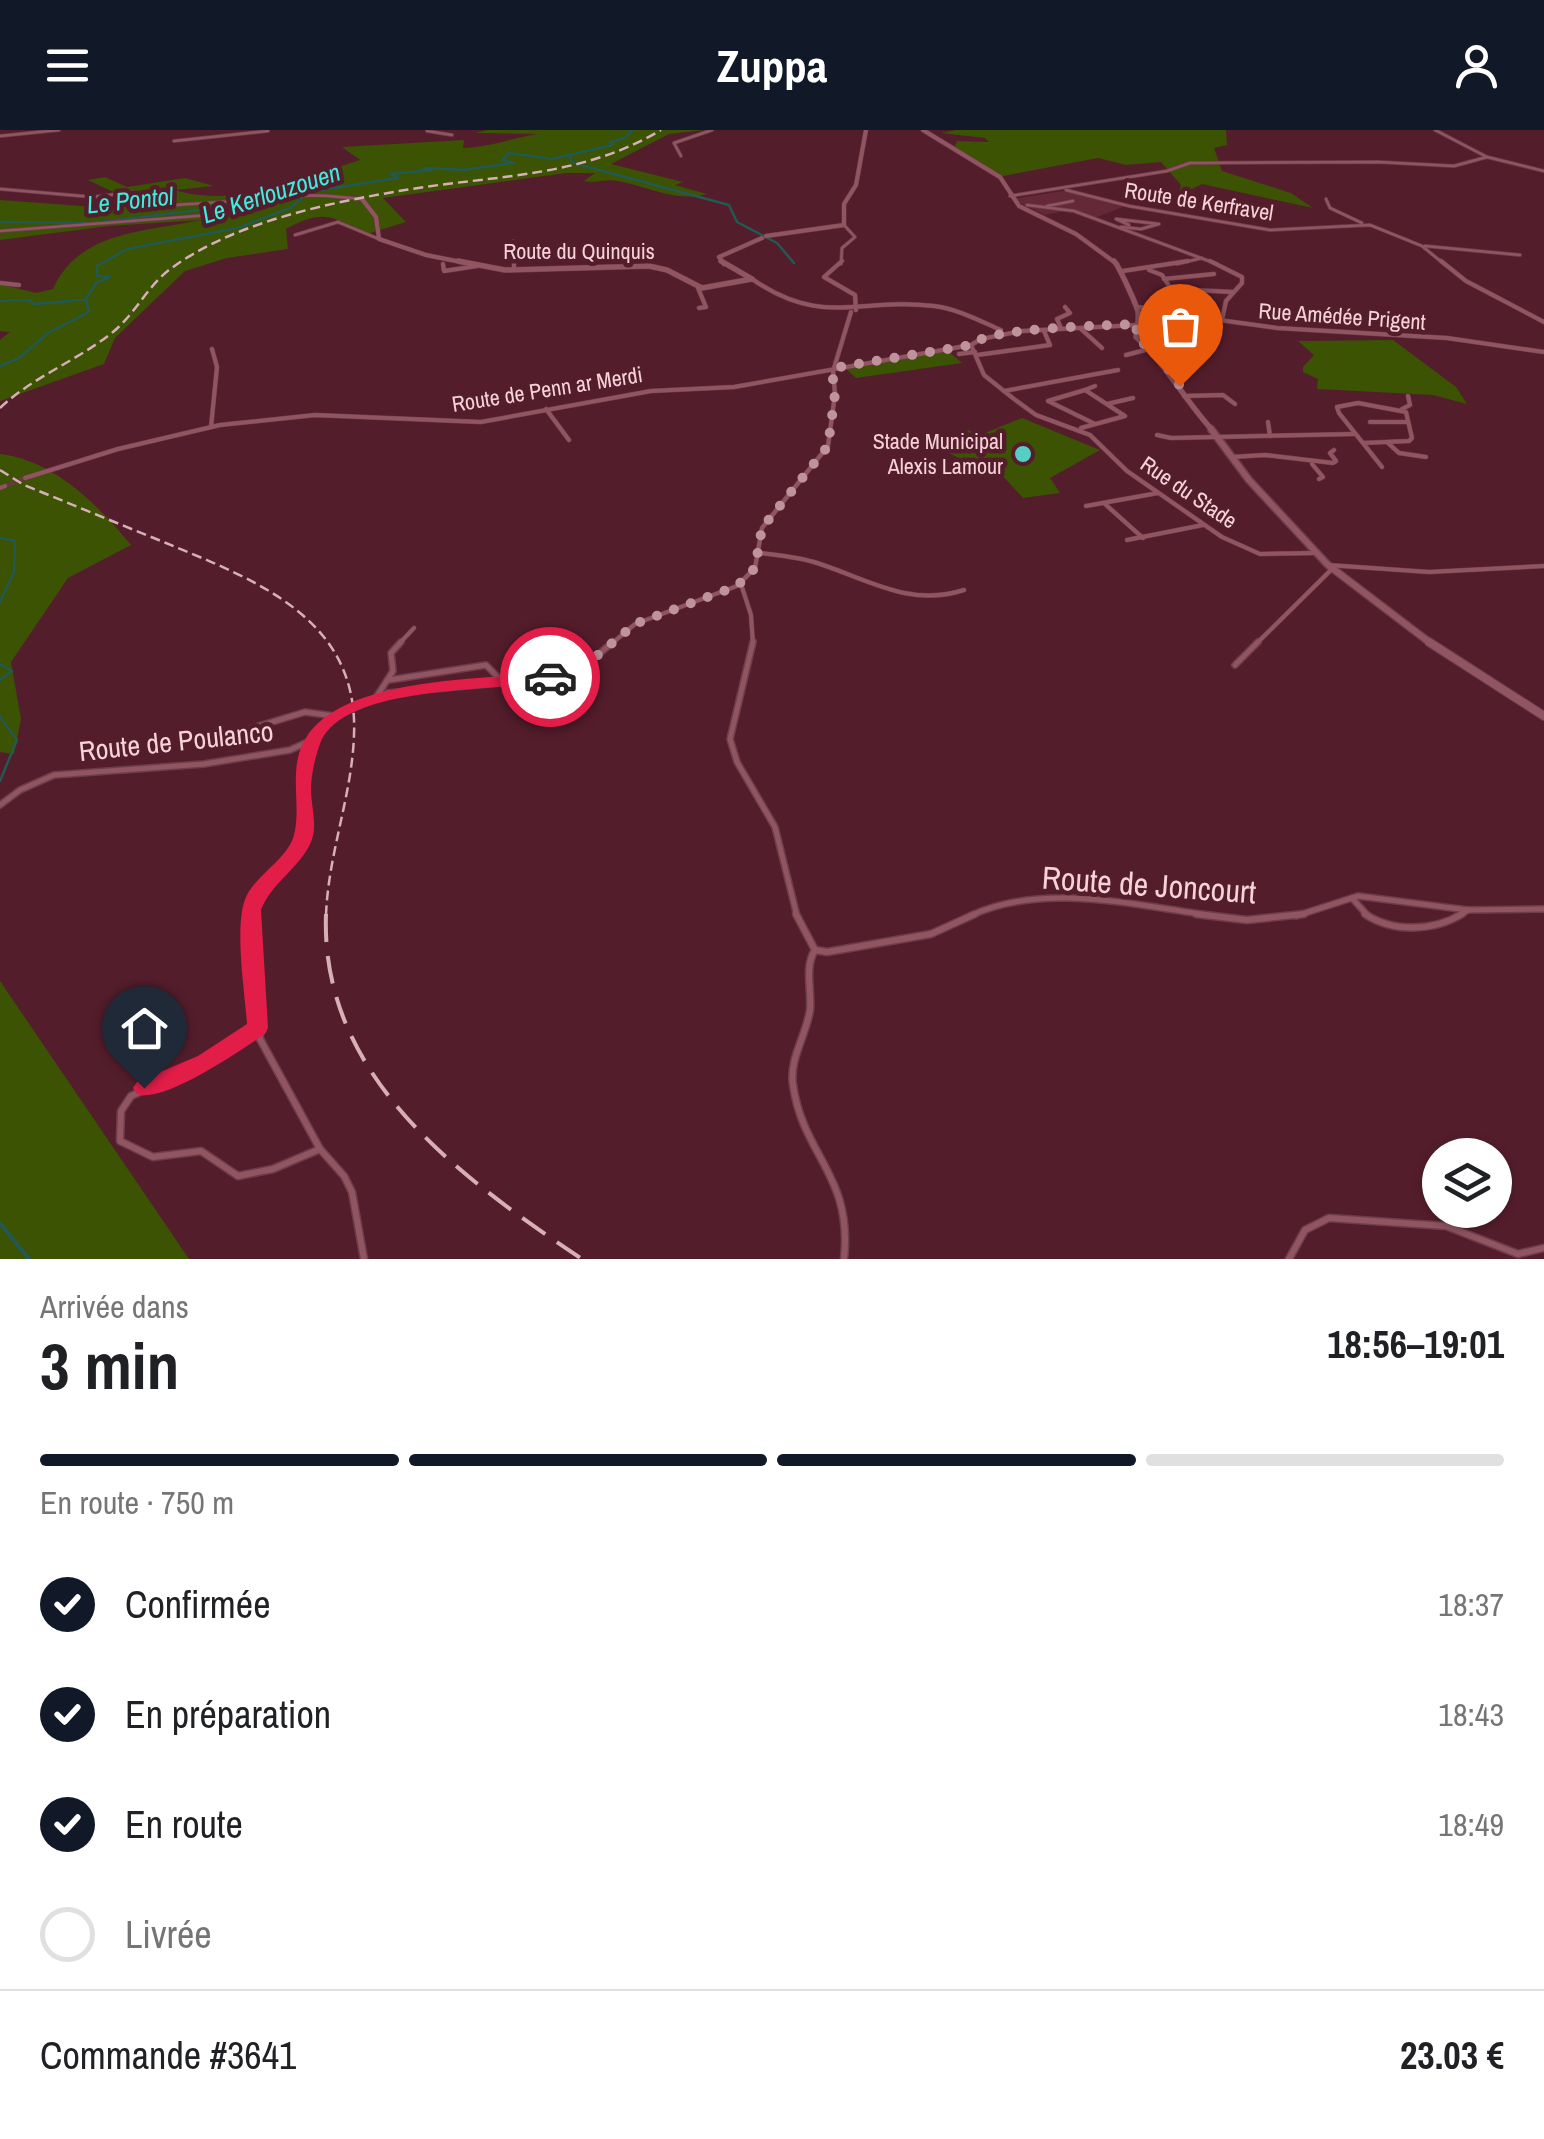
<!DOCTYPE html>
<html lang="fr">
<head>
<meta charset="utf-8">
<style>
  :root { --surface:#fff; --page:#f6f6f6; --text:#202124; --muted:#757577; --line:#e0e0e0; --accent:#111827 }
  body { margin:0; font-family:"Archivo Narrow",sans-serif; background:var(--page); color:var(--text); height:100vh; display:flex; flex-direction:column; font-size:38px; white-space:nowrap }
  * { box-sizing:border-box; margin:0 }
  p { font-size:32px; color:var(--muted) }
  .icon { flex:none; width:55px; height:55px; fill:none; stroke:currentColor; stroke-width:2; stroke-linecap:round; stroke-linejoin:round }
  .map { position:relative; height:1129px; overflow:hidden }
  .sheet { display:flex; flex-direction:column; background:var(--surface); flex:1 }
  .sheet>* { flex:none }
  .tools { position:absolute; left:1422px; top:1008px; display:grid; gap:20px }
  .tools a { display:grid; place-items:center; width:90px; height:90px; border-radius:50%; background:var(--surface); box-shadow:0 2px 8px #0004; font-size:50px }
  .pin { position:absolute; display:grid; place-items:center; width:85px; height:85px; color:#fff; margin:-102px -42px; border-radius:50% 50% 50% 0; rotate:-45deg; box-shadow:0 0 10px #0007 }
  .pin .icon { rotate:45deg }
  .courier { position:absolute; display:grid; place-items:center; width:100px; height:100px; margin:-50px; border:8px solid #e11d48; border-radius:50%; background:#fff; color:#222; box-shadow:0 2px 12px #0007 }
  .headline em { font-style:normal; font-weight:800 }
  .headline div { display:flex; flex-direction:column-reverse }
  .headline { display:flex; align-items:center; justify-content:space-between; height:170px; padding:0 40px }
  h1 { font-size:65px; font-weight:800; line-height:75px }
  .bar { display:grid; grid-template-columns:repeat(4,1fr); gap:15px 10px; align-content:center; height:120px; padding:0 40px }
  .bar i { height:12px; border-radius:8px; background:var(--line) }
  .bar .on { background:var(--accent) }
  .bar p { grid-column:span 4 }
  .line { display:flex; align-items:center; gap:25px; padding:0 40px; border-top:2px solid var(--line) }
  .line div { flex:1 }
  ol { padding:0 40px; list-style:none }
  li { display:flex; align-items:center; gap:30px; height:110px }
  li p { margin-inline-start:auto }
  li .icon { padding:10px; border-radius:50%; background:var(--accent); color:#fff; stroke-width:4 }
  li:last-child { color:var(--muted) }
  li i { width:55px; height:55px; border:5px solid var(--line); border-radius:50% }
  header { display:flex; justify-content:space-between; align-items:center; height:130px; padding:0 40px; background:var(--accent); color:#fff; font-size:45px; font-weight:800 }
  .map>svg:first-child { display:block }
</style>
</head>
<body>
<header><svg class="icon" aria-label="menu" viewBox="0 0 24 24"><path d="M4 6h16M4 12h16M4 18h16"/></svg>Zuppa<svg class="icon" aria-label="person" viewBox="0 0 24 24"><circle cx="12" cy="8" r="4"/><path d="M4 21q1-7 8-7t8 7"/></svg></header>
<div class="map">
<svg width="1544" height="1129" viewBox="0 0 1544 1129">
  <rect width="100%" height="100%" fill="#541d2c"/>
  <polygon fill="#652839" points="1063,61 1125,76 1095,88 1069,80 1045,85 1013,69"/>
  <g fill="#3b5303">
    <path d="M487,0H704L669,4L611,34L683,52L675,55L707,64C677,73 647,56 617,51C606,48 596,54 584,51L595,43H566L383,68L406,92L364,105C334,84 320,80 286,99L288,119L227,128L185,141L115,208L104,234L0,271V210L10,202L0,201V154L36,163L53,159C79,100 147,102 201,90L109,96L0,110V70L95,77L130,70L88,50L105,47L127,57L185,48L214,56L175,60C233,79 303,48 360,30L342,17L464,10L463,18C490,17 512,8 538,4L475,3Z"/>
    <polygon points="956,0 1226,0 1227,15 1214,18 1222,41 1291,63 1313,78 1202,54 1178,66 1181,55 1161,32 1126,35 1098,28 1003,46 954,18 957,11 989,12 985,8 941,3"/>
    <polygon points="1393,210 1456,257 1467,274 1433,265 1317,259 1318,249 1303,242 1303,237 1314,225 1298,211"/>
    <polygon points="948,221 962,233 856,248 845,238"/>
    <polygon points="1022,288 1100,320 1050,348 1060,363 1023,368 999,342 986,342 935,316 968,300 980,305"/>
    <path d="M0,324C54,330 98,375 131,415L68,448L11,532L21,589L14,624L0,622Z"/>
    <polygon points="0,851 189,1129 0,1129"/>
  </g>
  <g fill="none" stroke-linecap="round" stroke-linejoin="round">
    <g stroke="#225953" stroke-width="2.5">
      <polyline points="569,25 572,32 582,35"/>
      <polyline points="584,36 729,75 737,92 777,113 794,133"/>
      <polyline points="0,92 92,93 259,73"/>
      <polyline points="0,171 30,170 34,174 84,170"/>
      <polyline points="0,236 19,228 48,203 89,182 86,169 96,153 110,147 97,146 97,136 127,119 238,98 290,78 309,62 398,48 391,44 433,40 423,39 428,38 463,40 514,33 502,30 509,23 552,29 613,15 610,12 625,8 632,0"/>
      <polyline points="0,408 15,411 14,442 0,472"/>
      <polyline points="0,534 12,541 0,550"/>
      <polyline points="0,587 17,610 0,651"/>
    </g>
    <polyline stroke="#225953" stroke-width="4" points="0,1093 29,1129"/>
    <polyline stroke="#6c3846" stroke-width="4" stroke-dasharray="4 1" stroke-linecap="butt" points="5,356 25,348"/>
    <defs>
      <g id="street-far3">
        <polyline points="1435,0 1487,27"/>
        <polyline points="427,1 452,5"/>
        <polyline points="0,6 59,0"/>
        <polyline points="174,11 268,1"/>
        <polyline points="681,26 674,13 712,0"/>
        <polyline points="0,59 93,67 134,62 175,75 268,69"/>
        <polyline points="1066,60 1129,76 1270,100 1370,95 1422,116 1444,134"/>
        <polyline points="1010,66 1167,41 1190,33 1378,32 1454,36 1487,27 1544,41"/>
        <polyline points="1326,69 1330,78 1362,93"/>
        <polyline points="1027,75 1074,81 1217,134"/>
        <polyline points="1047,76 1073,71"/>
        <polyline points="1121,97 1141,99 1159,94 1116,89 1129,95"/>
        <path d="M0,101L236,83C287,61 308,64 362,69"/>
        <polyline points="295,105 338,92 379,109"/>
        <polyline points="513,111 514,134"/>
        <polyline points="1425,116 1520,125"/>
        <polyline points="841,134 842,118 855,107 844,95"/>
        <polyline points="1177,134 1202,128"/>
      </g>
      <g id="street-far2">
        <polyline points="514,131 514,140"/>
        <polyline points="842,131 824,147 855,165 856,180"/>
        <polyline points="1210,131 1242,147 1242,153 1226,171 1222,190"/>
        <polyline points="1441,131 1466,151 1544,192"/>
        <polyline points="443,134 444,141 477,136"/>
        <polyline points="1149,140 1162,145 1171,159 1233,162"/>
        <polyline points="1123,141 1188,131"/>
        <path d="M752,149C823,198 859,167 934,176C958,179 980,191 1001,200"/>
        <polyline points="1164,149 1214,144"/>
        <polyline points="0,153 19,155"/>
        <polyline points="698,158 706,177 699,178"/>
        <polyline points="1137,177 1180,181 1186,189"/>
        <polyline points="1138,190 1212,189 1277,198 1447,208 1544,222"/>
        <polyline points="1061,198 1057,189 1070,183 1065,177"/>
        <polyline points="1081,199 1102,218"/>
        <polyline points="971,215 984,245 1014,269 1036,285 1090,305 1127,341 1222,407 1260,424 1316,423"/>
        <polyline points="959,224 975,222"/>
        <polyline points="977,225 1050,215 1044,201"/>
        <polyline points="1126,225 1149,219"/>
        <polyline points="834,238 851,182"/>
        <polyline points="1085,260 1048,271 1095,294"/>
        <polyline points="1004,261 1118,240"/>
        <polyline points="1184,266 1223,265 1235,274"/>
        <polyline points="1107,274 1133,268"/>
        <polyline points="546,279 569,310"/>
        <polyline points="1402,279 1410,275 1408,266"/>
        <polyline points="1268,292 1270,306"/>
        <polyline points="1370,292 1408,292"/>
        <polyline points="211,297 217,237 212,219"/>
        <polyline points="1081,298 1125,286 1085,260 1095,256"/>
        <polyline points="1157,305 1171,308 1354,304"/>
        <polyline points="1363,313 1409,311 1412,308 1406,282 1358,273 1337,277 1339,283 1382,337"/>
        <polyline points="1388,313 1399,323 1426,327"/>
        <polyline points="1232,327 1265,325 1333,333 1336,331 1330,323 1334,320"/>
        <polyline points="1312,334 1323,347 1319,349"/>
        <polyline points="25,348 118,319 220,295 315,285 481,292 651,261 734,257 971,215 981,209 1022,201 1137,195"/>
        <polyline points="0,358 5,356"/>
        <polyline points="1105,374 1143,408"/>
        <polyline points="1086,376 1158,363"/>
        <polyline points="1127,410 1203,395"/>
        <path d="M760,423C778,425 797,427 814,432C866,448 908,478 964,460"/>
        <polyline points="1328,435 1429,442 1544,436"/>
        <polyline points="741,454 751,485 753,515"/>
        <polyline points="398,515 414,498"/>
        <polyline points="610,515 635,494 737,456 755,438 762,398 828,316 835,264 833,240"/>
        <polyline points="1255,515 1332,439"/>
      </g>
      <g id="street-far1">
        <polyline points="753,512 730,609 737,632 775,697 797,786"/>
        <polyline points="1235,535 1258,512"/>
        <polyline points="389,550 486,535 502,551"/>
        <polyline points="377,566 393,541 391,523 401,512"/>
        <polyline points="236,603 305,582 334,586"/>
        <polyline points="0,675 20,660 54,645 204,634 290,620 312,610 334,586 388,563 522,551 580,540 613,512"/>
        <polyline points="1352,768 1368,786"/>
        <polyline points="251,786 256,766 303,709 301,665 313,611"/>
        <path d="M970,786C1044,751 1137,776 1215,786"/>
        <polyline points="1296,786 1358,766 1468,780 1544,779"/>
        <polyline points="1458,786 1468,780"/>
      </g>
      <g id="street">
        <polyline points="251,784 260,909 320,1019 344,1046 352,1062 364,1129"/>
        <polyline points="796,784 815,820"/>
        <polyline points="1196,784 1247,790 1304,784"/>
        <path d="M1365,784C1393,803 1434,801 1462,784"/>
        <polyline points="815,820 827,822 931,804 975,784"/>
        <path d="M815,820C804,837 812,861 810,880C806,906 789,929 793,955C803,1026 853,1045 844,1129"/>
        <polyline points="258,898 205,932 131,966 121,981 120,1011 153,1027 201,1021 238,1046 273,1039 320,1019"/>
        <polyline points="1289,1129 1305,1100 1329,1088 1446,1096 1518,1124 1544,1118"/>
      </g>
      <g id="secondary-far3">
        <polyline points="923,0 1000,47 1019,76 1076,104 1117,134"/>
        <polyline points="362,69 376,87 379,109 426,125 471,134"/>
        <polyline points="766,106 844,95 844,74 856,55 866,0"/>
        <polyline points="724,134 719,127 762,108"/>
      </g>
      <g id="secondary-far2">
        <polyline points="458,131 505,140 649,136 667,140 702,158 752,149"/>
        <polyline points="721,131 752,149"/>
        <path d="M1114,131C1119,136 1137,176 1138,182C1139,190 1137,199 1136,207C1167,235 1185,271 1214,302"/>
      </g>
      <polyline id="secondary-far1" points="1211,299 1249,350 1328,435 1433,515"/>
      <polyline id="secondary" points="1429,512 1544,586"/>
    </defs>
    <use href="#street-far3" stroke="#6d3d4b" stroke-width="4"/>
    <use href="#street-far2" stroke="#6d3d4b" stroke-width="5"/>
    <use href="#street-far1" stroke="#6d3d4b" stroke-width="8"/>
    <use href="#street" stroke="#6d3d4b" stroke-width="9"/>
    <use href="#secondary-far3" stroke="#6d3d4b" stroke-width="5"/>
    <use href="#secondary-far2" stroke="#6d3d4b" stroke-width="6"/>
    <use href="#secondary-far1" stroke="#6d3d4b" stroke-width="9"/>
    <use href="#secondary" stroke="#6d3d4b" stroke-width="10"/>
    <use href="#street-far3" stroke="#915461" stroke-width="2.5"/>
    <use href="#street-far2" stroke="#915461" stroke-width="4"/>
    <use href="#street-far1" stroke="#915461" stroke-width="5"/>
    <use href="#street" stroke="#915461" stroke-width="6"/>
    <use href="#secondary-far3" stroke="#915461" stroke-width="4"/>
    <use href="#secondary-far2" stroke="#915461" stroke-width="5"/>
    <use href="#secondary-far1" stroke="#915461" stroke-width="6"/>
    <use href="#secondary" stroke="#915461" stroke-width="8"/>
    <g stroke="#d7afb7" stroke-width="2.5" stroke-dasharray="10 5" stroke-linecap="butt">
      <path d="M0,278C34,246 77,231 113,202C135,184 147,157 169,140C233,92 328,73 405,60C494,45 581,48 661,0"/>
      <path d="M0,340L24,355C71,374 119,394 166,413C255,450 359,488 354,605C352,666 328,724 326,786"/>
    </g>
    <path stroke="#d7afb7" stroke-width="4" stroke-dasharray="28 14" stroke-linecap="butt" d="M326,784C320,947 461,1048 582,1129"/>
  </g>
  <path fill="#e11d48" d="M550,543L556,544V551C501,562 343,553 320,614C315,627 311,646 311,659C311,676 318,696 311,712C300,738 271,753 261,780L268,898L265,904C241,920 164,974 137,964L133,958L137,952L198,926L247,894C245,863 233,791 247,765C258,744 288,728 294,705C302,674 287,638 306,608C343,547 485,549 550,543Z"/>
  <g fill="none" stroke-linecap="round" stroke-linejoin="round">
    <path stroke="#be939c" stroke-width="10" stroke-dasharray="0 18" d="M550,547L580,540L635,494L737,456L755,438L762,398L828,316L835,264L832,242L840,237L971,215C988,197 1105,196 1137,194L1136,207L1162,230L1180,256"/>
  </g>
  <circle fill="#56cec3" stroke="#541d2c" stroke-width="4" cx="1023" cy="324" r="10"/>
  <g text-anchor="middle" stroke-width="9" stroke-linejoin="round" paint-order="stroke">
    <g font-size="22" fill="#f7d3d9" stroke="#541d2c">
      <text transform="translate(1199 71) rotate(9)" y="8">Route de Kerfravel</text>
      <text x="579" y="129">Route du Quinquis</text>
      <text transform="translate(1342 186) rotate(4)" y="8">Rue Amédée Prigent</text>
      <text transform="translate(547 259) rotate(-9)" y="8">Route de Penn ar Merdi</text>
      <text transform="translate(1189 362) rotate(34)" y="8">Rue du Stade</text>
    </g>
    <g font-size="22" fill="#f7d3d9" stroke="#541d2c" text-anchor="end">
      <text x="1003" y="319">Stade Municipal<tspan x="1003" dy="25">Alexis Lamour</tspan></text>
    </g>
    <g font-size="25" font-style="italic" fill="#39efe0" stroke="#541d2c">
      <text transform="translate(271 63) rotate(-18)" y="9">Le Kerlouzouen</text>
      <text transform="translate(130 70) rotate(-6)" y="9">Le Pontol</text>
    </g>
    <g font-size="28" fill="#f7d3d9" stroke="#541d2c">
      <text transform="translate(176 611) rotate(-6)" y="10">Route de Poulanco</text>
    </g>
    <g font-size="32" fill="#f7d3d9" stroke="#541d2c">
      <text transform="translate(1149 755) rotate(4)" y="11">Route de Joncourt</text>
    </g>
  </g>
</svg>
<div class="tools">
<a><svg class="icon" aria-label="layers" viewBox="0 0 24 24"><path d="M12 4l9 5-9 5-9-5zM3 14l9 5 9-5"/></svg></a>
</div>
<div class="pin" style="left:1180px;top:256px;background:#ea580c"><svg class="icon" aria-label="bag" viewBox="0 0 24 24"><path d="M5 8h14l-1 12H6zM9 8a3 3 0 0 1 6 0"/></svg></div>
<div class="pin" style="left:144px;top:958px;background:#1f2937"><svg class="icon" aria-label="home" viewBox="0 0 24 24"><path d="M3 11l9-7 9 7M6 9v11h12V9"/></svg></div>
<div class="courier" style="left:550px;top:547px"><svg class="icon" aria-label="car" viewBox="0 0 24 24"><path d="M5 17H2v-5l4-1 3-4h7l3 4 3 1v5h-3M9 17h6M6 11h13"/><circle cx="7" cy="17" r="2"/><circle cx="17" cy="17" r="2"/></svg></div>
</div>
<section class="sheet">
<div class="headline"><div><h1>3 min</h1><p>Arrivée dans</p></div><em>18:56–19:01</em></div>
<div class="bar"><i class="on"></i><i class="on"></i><i class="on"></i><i></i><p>En route · 750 m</p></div>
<ol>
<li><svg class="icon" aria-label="check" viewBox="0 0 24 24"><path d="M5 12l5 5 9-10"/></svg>Confirmée<p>18:37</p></li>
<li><svg class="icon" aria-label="check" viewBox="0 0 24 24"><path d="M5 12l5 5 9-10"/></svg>En préparation<p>18:43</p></li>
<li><svg class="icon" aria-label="check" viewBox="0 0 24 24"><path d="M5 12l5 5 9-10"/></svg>En route<p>18:49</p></li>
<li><i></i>Livrée</li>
</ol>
<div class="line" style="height:130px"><div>Commande #3641</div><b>23.03 €</b></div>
</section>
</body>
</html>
